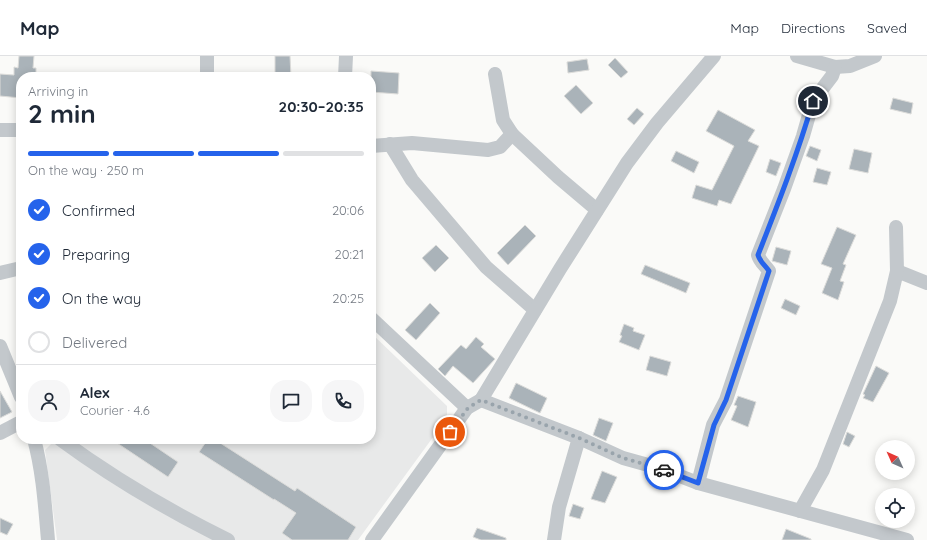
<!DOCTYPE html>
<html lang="en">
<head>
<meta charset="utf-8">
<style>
  :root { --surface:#fff; --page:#f6f6f7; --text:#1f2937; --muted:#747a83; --line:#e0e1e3; --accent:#2563eb }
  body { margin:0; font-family:Quicksand,sans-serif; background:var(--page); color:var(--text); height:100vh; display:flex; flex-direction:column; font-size:15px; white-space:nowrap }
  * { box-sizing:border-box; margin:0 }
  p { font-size:13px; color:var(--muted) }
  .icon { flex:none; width:22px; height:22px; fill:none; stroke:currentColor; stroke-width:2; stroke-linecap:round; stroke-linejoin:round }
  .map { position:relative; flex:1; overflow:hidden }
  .panel { position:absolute; left:16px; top:16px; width:360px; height:372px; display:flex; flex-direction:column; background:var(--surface); border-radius:16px; box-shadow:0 2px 10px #0003 }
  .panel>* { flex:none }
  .needle { width:26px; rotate:315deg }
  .controls { position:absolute; left:875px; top:384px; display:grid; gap:8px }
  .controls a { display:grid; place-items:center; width:40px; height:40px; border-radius:50%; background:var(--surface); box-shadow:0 2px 10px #0003; font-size:20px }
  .pin { position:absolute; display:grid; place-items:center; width:34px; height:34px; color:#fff; margin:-17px; border:2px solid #fff; border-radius:50%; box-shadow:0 1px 4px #0007 }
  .courier { position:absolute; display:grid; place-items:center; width:40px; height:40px; margin:-20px; border:3px solid #2563eb; border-radius:50%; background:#fff; color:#222; box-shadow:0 1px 5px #0007 }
  .headline em { font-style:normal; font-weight:800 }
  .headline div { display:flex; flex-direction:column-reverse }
  .headline { display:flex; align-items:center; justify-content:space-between; height:68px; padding:0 12px }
  h1 { font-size:26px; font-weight:800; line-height:30px }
  .bar { display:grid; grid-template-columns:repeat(4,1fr); gap:6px 4px; align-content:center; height:48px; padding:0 12px }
  .bar i { height:5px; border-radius:3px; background:var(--line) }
  .bar .active { background:var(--accent) }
  .bar p { grid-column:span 4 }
  .line { display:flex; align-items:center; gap:10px; padding:0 12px; border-top:1px solid var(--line) }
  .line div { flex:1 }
  .round { display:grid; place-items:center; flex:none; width:42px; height:42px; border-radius:16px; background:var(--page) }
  ol { padding:0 12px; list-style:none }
  li { display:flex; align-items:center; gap:12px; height:44px }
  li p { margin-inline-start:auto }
  li .icon { padding:4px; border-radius:50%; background:var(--accent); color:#fff; stroke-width:4 }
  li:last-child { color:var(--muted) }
  li i { width:22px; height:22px; border:2px solid var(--line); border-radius:50% }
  header { display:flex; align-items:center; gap:24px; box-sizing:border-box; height:56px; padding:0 20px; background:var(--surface); border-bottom:1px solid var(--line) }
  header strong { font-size:19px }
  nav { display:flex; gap:22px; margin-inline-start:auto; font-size:14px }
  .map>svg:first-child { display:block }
</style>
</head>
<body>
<header>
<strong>Map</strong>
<nav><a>Map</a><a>Directions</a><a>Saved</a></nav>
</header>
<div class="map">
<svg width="927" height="484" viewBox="0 0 927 484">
  <rect width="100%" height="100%" fill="#fafaf8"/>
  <polygon fill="#e8e9e9" points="371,277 447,350 447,362 358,484 57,484 45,394 56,383 371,383"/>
  <g fill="#aab3b9" stroke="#dcdcda">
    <polygon points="19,0 34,0 33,12 36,12 36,21 21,21 21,42 0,40 0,18 14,19 14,11 18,12"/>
    <polygon points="275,0 290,0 291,21 275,21"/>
    <polygon points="615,2 628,16 621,22 608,9"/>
    <polygon points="587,3 589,14 568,17 567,6"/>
    <polygon points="371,15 399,17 398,38 371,36"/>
    <polygon points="576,29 593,47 581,58 564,40"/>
    <polygon points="893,42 913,47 911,58 890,53"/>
    <polygon points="637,52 644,58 634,69 627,63"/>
    <polygon points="718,54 755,74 748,85 759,90 731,148 719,144 717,150 692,142 696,129 712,134 734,90 706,75"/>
    <polygon points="810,90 821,94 817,105 806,100"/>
    <polygon points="854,93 872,97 868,117 849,113"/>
    <polygon points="676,95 699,106 694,117 671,105"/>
    <polygon points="770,103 781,107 776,120 766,116"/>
    <polygon points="817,112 831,116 827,129 813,126"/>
    <polygon points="525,169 536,180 508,209 497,197"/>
    <polygon points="837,171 856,179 843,208 846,209 840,225 844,226 838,244 822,237 832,212 821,208"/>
    <polygon points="436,189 449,202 435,216 422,202"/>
    <polygon points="776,191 791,195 787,209 772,205"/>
    <polygon points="645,209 690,227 686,237 641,218"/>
    <polygon points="785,243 800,250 796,259 781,252"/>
    <polygon points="430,247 440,257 416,284 405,274"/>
    <polygon points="624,268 634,272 633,275 645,279 639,294 619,286 622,280 620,279"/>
    <polygon points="476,281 484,288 481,291 495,303 473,327 453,310 445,320 438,313 461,289 466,293"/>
    <polygon points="650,300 671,306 667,320 646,314"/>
    <polygon points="876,310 889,317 873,346 863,342 865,339 863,338"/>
    <polygon points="516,327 547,342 540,357 509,342"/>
    <polygon points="0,335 12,356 0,362"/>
    <polygon points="738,340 756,346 748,371 731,364 737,350 734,349"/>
    <polygon points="599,362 613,367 606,385 593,379"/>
    <polygon points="847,376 855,380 849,391 843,388"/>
    <polygon points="111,383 144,383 178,406 168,421"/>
    <polygon points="208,383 214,383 295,435 297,432 356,471 348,484 292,484 282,477 296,457 274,443 274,444 199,396"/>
    <polygon points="602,415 617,421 605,447 591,443"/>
    <polygon points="573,448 584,452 580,463 569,460"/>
    <polygon points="0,462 13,468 7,479 0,476"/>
    <polygon points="477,472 506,482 506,484 481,484 473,481"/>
    <polygon points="786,473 811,483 811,484 782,484"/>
  </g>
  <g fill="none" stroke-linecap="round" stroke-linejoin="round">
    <g stroke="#c3c8cc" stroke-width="14">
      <polyline points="207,0 207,21"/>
      <polyline points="797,0 835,11 850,10 875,0"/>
      <polyline points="495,18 503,64 512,78 558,121 597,154"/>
      <polyline points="345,21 346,0"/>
      <polyline points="0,74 21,74"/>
      <polyline points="390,88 412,124 486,211 535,254"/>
      <polyline points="371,90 412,87 488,94 500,91 512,78"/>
      <polyline points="897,215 927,227"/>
      <polyline points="0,217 21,212"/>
      <polyline points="371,262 467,352"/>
      <polyline points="0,290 21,341"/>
      <polyline points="481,344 579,382 623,402 659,412 698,427 907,484"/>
      <polyline points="0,377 21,366"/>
      <path d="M34,383C43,416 45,450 48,484"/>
      <path d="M60,383C113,422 169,455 228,484"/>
      <path d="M698,427L713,369L726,344L769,215C765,209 760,206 758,199L784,133L803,80L813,45L832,20L835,11"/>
      <polyline points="800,455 823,414 890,245 897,215 896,171"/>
      <polyline points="372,484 467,352 481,344 560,213 627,107 657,67 714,0"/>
      <polyline points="554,484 559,451 579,382"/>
    </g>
  </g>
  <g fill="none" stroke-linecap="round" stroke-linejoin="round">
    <polyline stroke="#99a4ac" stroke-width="4" stroke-dasharray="0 7.2" points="450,376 468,352 481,344 579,382 623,402 664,414"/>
    <path stroke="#2563eb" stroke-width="5" d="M664,414L698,427L714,369L726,344L769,215C765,209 760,206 758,199C778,148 798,97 813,45"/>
  </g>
</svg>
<div class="controls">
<a><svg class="needle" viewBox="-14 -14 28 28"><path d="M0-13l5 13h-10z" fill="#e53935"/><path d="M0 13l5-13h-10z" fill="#747a83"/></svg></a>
<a><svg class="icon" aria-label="locate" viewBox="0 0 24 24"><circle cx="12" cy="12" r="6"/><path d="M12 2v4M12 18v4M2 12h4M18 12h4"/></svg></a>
</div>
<div class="pin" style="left:450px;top:376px;background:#ea580c"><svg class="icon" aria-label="bag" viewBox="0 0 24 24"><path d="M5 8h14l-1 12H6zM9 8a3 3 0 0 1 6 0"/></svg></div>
<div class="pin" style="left:813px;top:45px;background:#1f2937"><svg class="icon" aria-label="home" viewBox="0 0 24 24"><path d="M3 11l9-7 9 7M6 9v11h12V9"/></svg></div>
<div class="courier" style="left:664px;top:414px"><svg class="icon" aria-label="car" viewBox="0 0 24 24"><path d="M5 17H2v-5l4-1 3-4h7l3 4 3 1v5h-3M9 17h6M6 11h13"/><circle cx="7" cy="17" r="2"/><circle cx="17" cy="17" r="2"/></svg></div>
<section class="panel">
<div class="headline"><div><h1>2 min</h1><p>Arriving in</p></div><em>20:30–20:35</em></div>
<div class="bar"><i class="active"></i><i class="active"></i><i class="active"></i><i></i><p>On the way · 250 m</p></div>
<ol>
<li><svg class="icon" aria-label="check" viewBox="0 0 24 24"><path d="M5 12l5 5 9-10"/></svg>Confirmed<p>20:06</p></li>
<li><svg class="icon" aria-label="check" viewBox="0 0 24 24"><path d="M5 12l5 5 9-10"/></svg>Preparing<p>20:21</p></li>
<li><svg class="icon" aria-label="check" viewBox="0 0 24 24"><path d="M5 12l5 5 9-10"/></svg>On the way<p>20:25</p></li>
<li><i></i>Delivered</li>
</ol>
<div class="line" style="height:72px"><a class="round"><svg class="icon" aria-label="person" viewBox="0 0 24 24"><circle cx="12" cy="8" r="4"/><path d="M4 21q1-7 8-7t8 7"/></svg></a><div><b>Alex</b><p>Courier · 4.6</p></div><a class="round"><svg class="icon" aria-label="chat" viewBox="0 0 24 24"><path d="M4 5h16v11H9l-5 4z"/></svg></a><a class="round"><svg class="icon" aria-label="phone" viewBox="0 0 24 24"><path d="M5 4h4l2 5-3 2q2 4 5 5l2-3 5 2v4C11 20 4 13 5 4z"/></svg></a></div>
</section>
</div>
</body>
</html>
